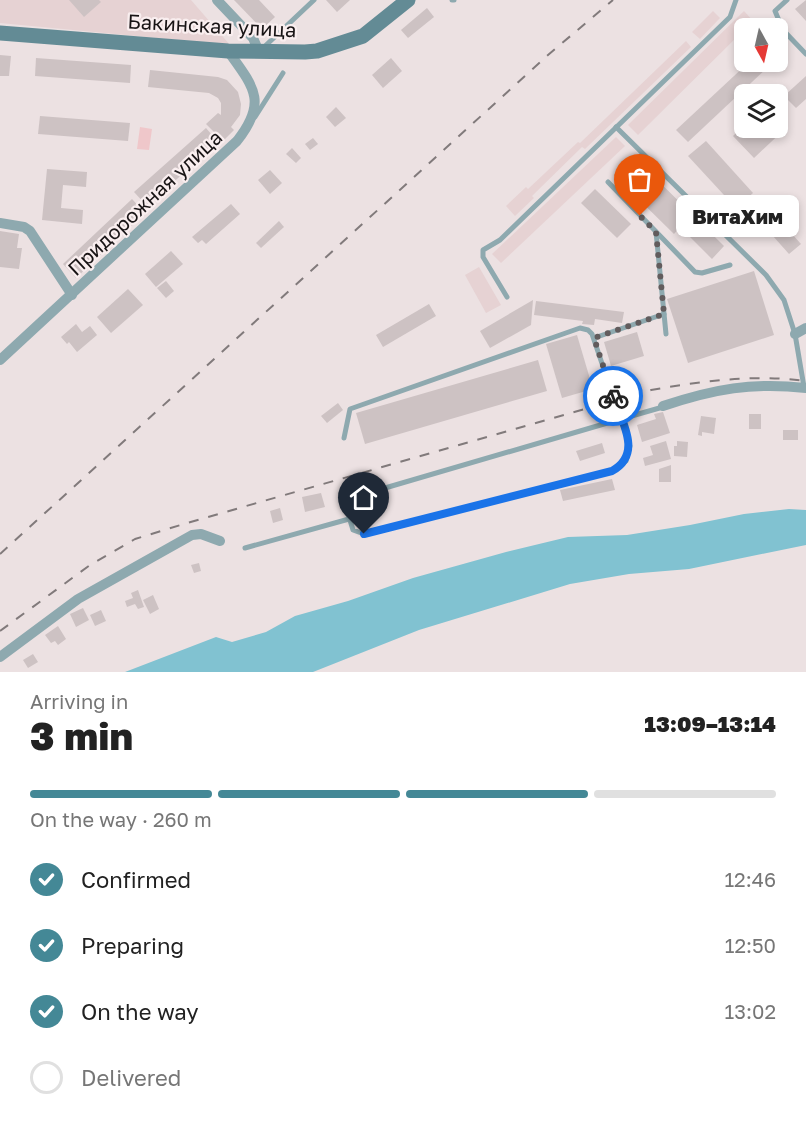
<!DOCTYPE html>
<html lang="en">
<head>
<meta charset="utf-8">
<style>
  :root { --surface:#fff; --page:#f2f2f2; --text:#222; --muted:#767676; --line:#e0e0e0; --accent:#448896 }
  body { margin:0; font-family:"Golos Text",sans-serif; background:var(--page); color:var(--text); height:100vh; display:flex; flex-direction:column; font-size:22px; white-space:nowrap }
  * { box-sizing:border-box; margin:0 }
  p { font-size:20px; color:var(--muted) }
  .icon { flex:none; width:33px; height:33px; fill:none; stroke:currentColor; stroke-width:2; stroke-linecap:round; stroke-linejoin:round }
  .map { position:relative; height:672px; overflow:hidden }
  .sheet { display:flex; flex-direction:column; background:var(--surface); flex:1 }
  .sheet>* { flex:none }
  .needle { width:39px; rotate:172deg }
  .tools { position:absolute; left:734px; top:18px; display:grid; gap:12px }
  .tools a { display:grid; place-items:center; width:54px; height:54px; border-radius:9px; background:var(--surface); box-shadow:0 3px 9px #0003; font-size:30px }
  .pin { position:absolute; display:grid; place-items:center; width:51px; height:51px; color:#fff; margin:-62px -26px; border-radius:50% 50% 50% 0; rotate:-45deg; box-shadow:0 0 6px #0007 }
  .pin .icon { rotate:45deg }
  .courier { position:absolute; display:grid; place-items:center; width:60px; height:60px; margin:-30px; border:4px solid #1a73e8; border-radius:50%; background:#fff; color:#222; box-shadow:0 2px 8px #0007 }
  .bubble { position:absolute; height:42px; border-radius:9px; background:var(--surface); box-shadow:0 3px 9px #0003; font-size:20px; font-weight:800; line-height:42px; text-align:center }
  .headline em { font-style:normal; font-weight:800 }
  .headline div { display:flex; flex-direction:column-reverse }
  .headline { display:flex; align-items:center; justify-content:space-between; height:102px; padding:0 30px }
  h1 { font-size:39px; font-weight:800; line-height:45px }
  .bar { display:grid; grid-template-columns:repeat(4,1fr); gap:9px 6px; align-content:center; height:72px; padding:0 30px }
  .bar i { height:8px; border-radius:4px; background:var(--line) }
  .bar .on { background:var(--accent) }
  .bar p { grid-column:span 4 }
  ol { padding:0 30px; list-style:none }
  li { display:flex; align-items:center; gap:18px; height:66px }
  li p { margin-inline-start:auto }
  li .icon { padding:6px; border-radius:50%; background:var(--accent); color:#fff; stroke-width:4 }
  li:last-child { color:var(--muted) }
  li i { width:33px; height:33px; border:3px solid var(--line); border-radius:50% }
  .map>svg:first-child { display:block }
</style>
</head>
<body>
<div class="map">
<svg width="806" height="672" viewBox="0 0 806 672">
  <rect width="100%" height="100%" fill="#ece1e2"/>
  <g fill="#e6d2d3">
    <polygon points="0,0 191,0 230,45 0,23"/>
    <polygon points="713,11 720,18 700,39 692,32"/>
    <polygon points="744,11 753,21 638,135 628,125"/>
    <polygon points="686,41 691,47 585,149 582,147 532,196 534,198 515,216 506,206 526,187 528,189 578,142 580,143"/>
    <polygon points="616,137 625,146 501,263 492,254"/>
    <polygon points="479,267 501,305 486,313 465,275"/>
  </g>
  <polygon fill="#efc7ca" points="140,127 152,129 149,150 137,149"/>
  <polygon fill="#81c2d1" points="789,509 806,510 806,545 689,569 629,574 570,584 419,630 313,672 125,672 216,637 232,642 266,632 295,616 348,601 413,578 506,552 568,537 627,535 690,525 744,514"/>
  <g fill="#cdc2c3">
    <polygon points="69,0 99,0 101,2 84,17"/>
    <polygon points="234,0 259,0 275,17 262,29"/>
    <polygon points="326,0 350,0 337,12"/>
    <polygon points="806,0 806,21 795,9"/>
    <polygon points="427,8 434,17 408,38 401,30"/>
    <polygon points="0,55 11,56 9,76 0,76"/>
    <polygon points="36,58 131,65 130,83 35,76"/>
    <polygon points="391,58 402,71 383,88 372,75"/>
    <polygon points="749,62 763,62 768,67 688,142 676,130"/>
    <polygon points="150,70 218,77 227,80 238,92 241,104 240,115 231,127 234,130 223,141 206,124 218,113 221,115 221,103 218,98 209,93 148,87"/>
    <polygon points="806,76 806,99 796,108 784,96"/>
    <polygon points="336,107 346,118 335,127 326,117"/>
    <polygon points="777,114 788,126 754,158 733,136 744,125 744,128 777,128"/>
    <polygon points="40,116 130,123 128,141 38,134"/>
    <polygon points="206,128 218,142 147,206 134,192"/>
    <polygon points="313,138 318,144 310,150 305,144"/>
    <polygon points="706,141 753,193 736,208 688,156"/>
    <polygon points="292,148 301,158 296,163 286,154"/>
    <polygon points="633,156 724,246 712,259 680,227 674,234 614,175"/>
    <polygon points="47,169 87,172 86,187 63,185 61,208 83,210 82,224 42,220"/>
    <polygon points="270,170 282,183 270,194 258,180"/>
    <polygon points="595,189 631,224 617,238 581,203"/>
    <polygon points="758,196 801,244 789,254 746,206"/>
    <polygon points="132,199 145,213 76,278 63,264"/>
    <polygon points="231,204 240,214 206,244 202,240 198,243 192,237"/>
    <polygon points="279,221 284,227 261,248 256,243"/>
    <polygon points="0,231 19,234 17,248 22,248 19,269 0,267"/>
    <polygon points="171,251 183,264 156,287 145,274"/>
    <polygon points="754,271 774,335 688,363 667,299"/>
    <polygon points="166,281 174,291 166,298 157,288"/>
    <polygon points="128,289 143,305 111,333 97,317"/>
    <polygon points="533,300 531,325 490,348 480,331"/>
    <polygon points="536,301 624,312 622,323 595,319 594,325 582,324 583,321 534,315"/>
    <polygon points="429,304 436,316 383,347 376,335"/>
    <polygon points="76,324 82,332 90,326 97,335 77,352 69,342 67,344 61,337"/>
    <polygon points="637,332 644,356 611,366 604,342"/>
    <polygon points="577,335 593,389 562,398 546,344"/>
    <polygon points="538,360 547,391 365,444 356,413"/>
    <polygon points="338,403 343,410 327,423 321,416"/>
    <polygon points="663,412 670,433 642,442 637,425 656,419 654,414"/>
    <rect x="749" y="414" width="12" height="15"/>
    <polygon points="701,416 716,418 714,434 702,432 702,436 698,435"/>
    <rect x="783" y="430" width="15" height="10"/>
    <polygon points="666,441 671,459 645,466 643,458 653,455 650,446"/>
    <polygon points="677,441 688,442 687,457 674,456 674,446 677,446"/>
    <polygon points="602,443 605,453 580,461 576,451"/>
    <polygon points="671,465 671,482 659,482 659,469"/>
    <polygon points="612,479 615,490 563,501 560,490"/>
    <polygon points="321,493 325,507 305,512 302,497"/>
    <polygon points="280,508 283,520 273,523 270,511"/>
    <polygon points="199,563 201,571 194,573 191,565"/>
    <polygon points="138,590 144,607 138,609 135,604 127,607 125,601 133,598 131,593"/>
    <polygon points="153,595 159,609 150,614 143,600"/>
    <polygon points="83,608 89,620 76,627 70,614"/>
    <polygon points="101,610 106,621 95,626 90,615"/>
    <polygon points="58,626 66,639 58,645 55,641 51,643 45,635"/>
    <polygon points="33,654 38,662 28,668 23,660"/>
  </g>
  <g fill="none" stroke-linecap="round" stroke-linejoin="round">
    <g stroke="#8ea9af" stroke-width="5">
      <polyline points="452,0 454,0"/>
      <polyline points="787,0 775,11 783,30 806,54"/>
      <polyline points="263,48 314,0"/>
      <polyline points="255,117 283,73"/>
      <polyline points="616,127 766,275 784,300 795,334 804,387"/>
      <polyline points="608,182 695,272 702,273 730,265"/>
      <polyline points="656,232 666,334"/>
      <polyline points="507,297 483,257 483,250 500,240 730,17 736,0"/>
      <polyline points="594,338 664,314"/>
      <polyline points="344,438 350,409 580,328 588,330 592,334 630,446 626,461 612,471 364,534 353,530 344,500 621,419 663,407"/>
      <polyline points="245,548 349,519"/>
    </g>
    <g stroke="#8ea9af" stroke-width="10">
      <polyline points="217,0 253,38 259,52"/>
      <polyline points="0,223 24,227 30,231 72,295"/>
      <polyline points="795,334 806,328"/>
      <path d="M0,360L237,141C268,102 254,87 228,51"/>
      <path d="M663,406C714,389 752,382 806,388"/>
      <polyline points="0,657 78,599 192,535 201,534 220,541"/>
    </g>
    <polyline stroke="#638b95" stroke-width="15" points="0,33 228,51 305,52 317,51 363,36 408,0"/>
    <g stroke="#817a7b" stroke-width="2" stroke-dasharray="10 10" stroke-linecap="butt">
      <polyline points="0,554 548,55 613,0"/>
      <path d="M0,631L90,565L135,539L187,523L651,390C703,381 754,374 806,381"/>
    </g>
  </g>
  <g fill="none" stroke-linecap="round" stroke-linejoin="round">
    <polyline stroke="#625c5d" stroke-width="6" stroke-dasharray="0 10.8" points="613,396 594,338 664,314 656,232 640,216"/>
    <path stroke="#1a73e8" stroke-width="8" d="M364,534L612,471C643,454 622,422 613,396"/>
  </g>
  <g text-anchor="middle" stroke-width="4.5" stroke-linejoin="round" paint-order="stroke">
    <g font-size="20" fill="#181415" stroke="#f9eeef">
      <text transform="translate(212 26) rotate(3)" y="7">Бакинская улица</text>
      <text transform="translate(145 203) rotate(-43)" y="7">Придорожная улица</text>
    </g>
  </g>
</svg>
<div class="tools">
<a><svg class="needle" viewBox="-14 -14 28 28"><path d="M0-13l5 13h-10z" fill="#e53935"/><path d="M0 13l5-13h-10z" fill="#767676"/></svg></a>
<a><svg class="icon" aria-label="layers" viewBox="0 0 24 24"><path d="M12 4l9 5-9 5-9-5zM3 14l9 5 9-5"/></svg></a>
</div>
<div class="pin" style="left:640px;top:216px;background:#ea580c"><svg class="icon" aria-label="bag" viewBox="0 0 24 24"><path d="M5 8h14l-1 12H6zM9 8a3 3 0 0 1 6 0"/></svg></div>
<div class="pin" style="left:364px;top:534px;background:#1f2937"><svg class="icon" aria-label="home" viewBox="0 0 24 24"><path d="M3 11l9-7 9 7M6 9v11h12V9"/></svg></div>
<div class="courier" style="left:613px;top:396px"><svg class="icon" aria-label="bike" viewBox="0 0 24 24"><circle cx="6" cy="16" r="4"/><circle cx="18" cy="16" r="4"/><path d="M6 16l4-8h5l3 8M10 8l3 8H6M13 5h3"/></svg></div>
<div class="bubble" style="left:676px;top:195px;width:123px">ВитаХим</div>
</div>
<section class="sheet">
<div class="headline"><div><h1>3 min</h1><p>Arriving in</p></div><em>13:09–13:14</em></div>
<div class="bar"><i class="on"></i><i class="on"></i><i class="on"></i><i></i><p>On the way · 260 m</p></div>
<ol>
<li><svg class="icon" aria-label="check" viewBox="0 0 24 24"><path d="M5 12l5 5 9-10"/></svg>Confirmed<p>12:46</p></li>
<li><svg class="icon" aria-label="check" viewBox="0 0 24 24"><path d="M5 12l5 5 9-10"/></svg>Preparing<p>12:50</p></li>
<li><svg class="icon" aria-label="check" viewBox="0 0 24 24"><path d="M5 12l5 5 9-10"/></svg>On the way<p>13:02</p></li>
<li><i></i>Delivered</li>
</ol>
</section>
</body>
</html>
